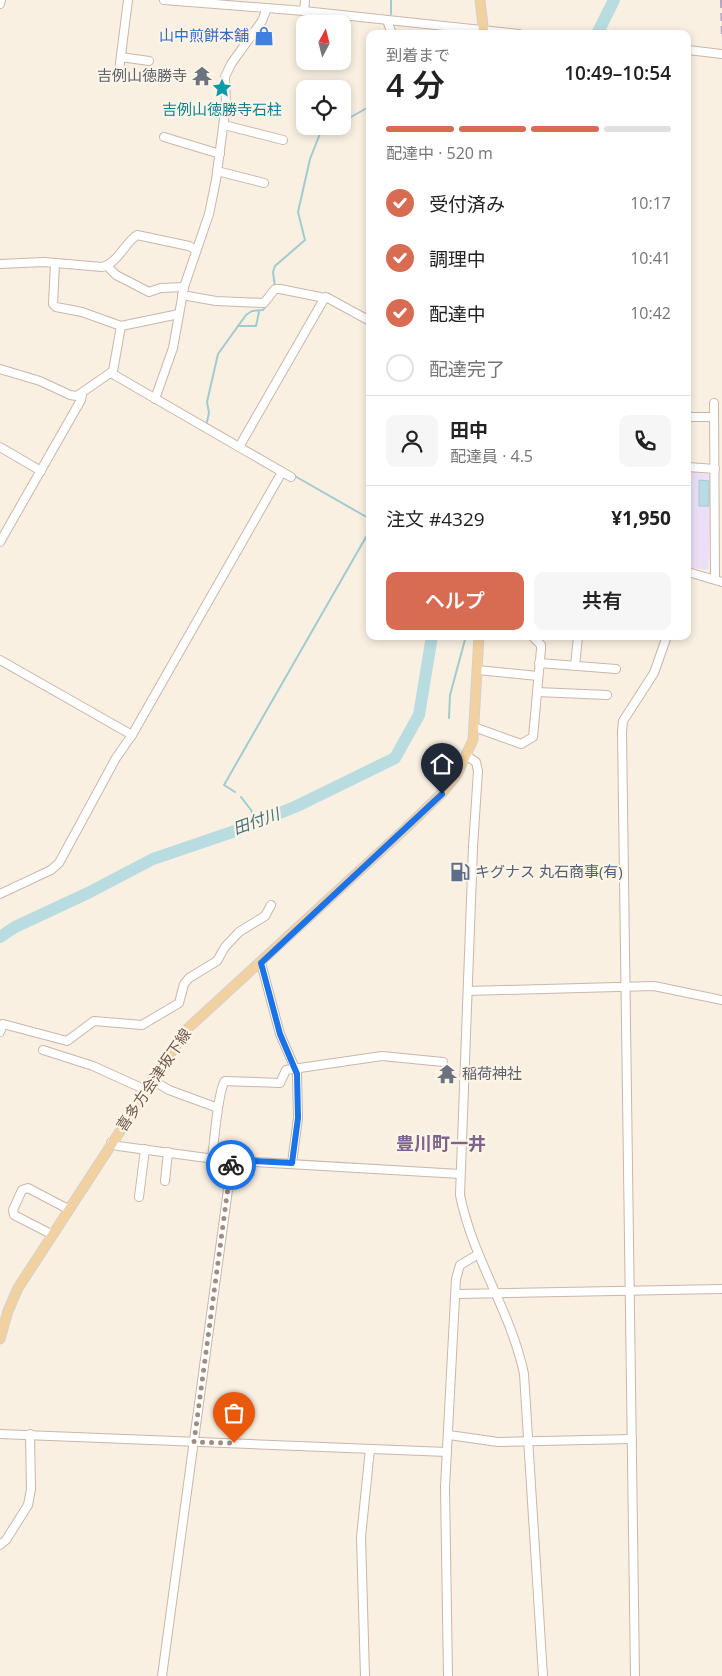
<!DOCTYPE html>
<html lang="ja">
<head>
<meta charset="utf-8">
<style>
  :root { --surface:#fff; --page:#f6f6f6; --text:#222; --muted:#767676; --line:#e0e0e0; --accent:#d86c53 }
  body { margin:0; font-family:"Open Sans","Noto Sans JP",sans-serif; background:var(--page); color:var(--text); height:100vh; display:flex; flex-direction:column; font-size:19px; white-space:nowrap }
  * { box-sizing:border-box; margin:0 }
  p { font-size:16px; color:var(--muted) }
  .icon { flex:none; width:28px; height:28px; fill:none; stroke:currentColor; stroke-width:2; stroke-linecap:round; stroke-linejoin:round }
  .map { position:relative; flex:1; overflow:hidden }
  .details { position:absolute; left:366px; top:30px; width:325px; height:610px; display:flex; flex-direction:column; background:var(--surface); border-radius:10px; box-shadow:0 2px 8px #0003 }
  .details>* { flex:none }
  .needle { width:32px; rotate:7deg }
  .buttons { position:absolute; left:296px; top:15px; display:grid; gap:10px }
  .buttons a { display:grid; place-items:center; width:55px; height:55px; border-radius:10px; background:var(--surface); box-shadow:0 2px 8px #0003; font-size:25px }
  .pin { position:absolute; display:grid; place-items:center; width:42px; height:42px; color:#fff; margin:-51px -21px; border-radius:50% 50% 50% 0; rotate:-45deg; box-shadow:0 0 5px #0007 }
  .pin .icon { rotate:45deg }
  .courier { position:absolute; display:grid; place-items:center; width:50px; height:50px; margin:-25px; border:4px solid #1a73e8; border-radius:50%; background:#fff; color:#222; box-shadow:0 1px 6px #0007 }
  .head em { font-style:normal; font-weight:600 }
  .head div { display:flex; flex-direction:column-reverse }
  .head { display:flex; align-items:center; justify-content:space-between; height:85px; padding:0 20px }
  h1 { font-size:32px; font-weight:600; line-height:38px }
  .bar { display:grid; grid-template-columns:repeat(4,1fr); gap:8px 5px; align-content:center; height:60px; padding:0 20px }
  .bar i { height:6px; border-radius:4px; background:var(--line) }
  .bar .on { background:var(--accent) }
  .bar p { grid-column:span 4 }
  .line { display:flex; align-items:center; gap:12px; padding:0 20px; border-top:1px solid var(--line) }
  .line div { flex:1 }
  .round { display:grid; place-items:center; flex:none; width:52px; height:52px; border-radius:10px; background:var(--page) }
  ol { padding:0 20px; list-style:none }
  li { display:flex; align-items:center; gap:15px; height:55px }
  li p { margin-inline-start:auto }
  li .icon { padding:5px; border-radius:50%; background:var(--accent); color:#fff; stroke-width:4 }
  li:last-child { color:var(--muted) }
  li i { width:28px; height:28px; border:2px solid var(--line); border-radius:50% }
  .primary-button { display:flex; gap:10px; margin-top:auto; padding:10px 20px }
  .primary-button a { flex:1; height:58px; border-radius:10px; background:var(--accent); color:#fff; font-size:20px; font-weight:600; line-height:58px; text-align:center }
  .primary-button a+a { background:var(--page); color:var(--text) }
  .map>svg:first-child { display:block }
</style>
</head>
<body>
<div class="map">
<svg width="722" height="1676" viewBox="0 0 722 1676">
  <rect width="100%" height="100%" fill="#f9f0e2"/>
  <polygon fill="#ecdff5" points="688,471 711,475 711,523 708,570 688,567"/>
  <polygon fill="#b9dce0" stroke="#a1cbd1" points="699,480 709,481 709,506 699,506"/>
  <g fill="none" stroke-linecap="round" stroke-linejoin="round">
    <g stroke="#a1cbd1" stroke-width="2">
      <polyline points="391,0 391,14"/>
      <polyline points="342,122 367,108 370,103"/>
      <polyline points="275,287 273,272 275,266 305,240 298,212 310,159 323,126"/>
      <polyline points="238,326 256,326 259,312"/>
      <polyline points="206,426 209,413 207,402 218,354 246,315 252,311 263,310 273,297"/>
      <polyline points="293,475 370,519"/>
      <polyline points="449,718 450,695 466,636"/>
      <polyline points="235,792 224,785 370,530"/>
      <polyline points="241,797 251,810 256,823"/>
    </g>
    <g stroke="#b9dce0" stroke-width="12">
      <polyline points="597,34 614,0"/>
      <polyline points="0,937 15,927 88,893 153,859 238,830 297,806 395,758 419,715 432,636"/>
    </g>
    <defs>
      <g id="minor">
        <polyline points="164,0 304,11 519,34"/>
        <polyline points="0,4 1,0"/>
        <polyline points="304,11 305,0"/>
        <polyline points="387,20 392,34"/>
        <polyline points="688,50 722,54"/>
        <polyline points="121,57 149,61"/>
        <polyline points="119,71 128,0"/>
        <polyline points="224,125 283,140"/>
        <polyline points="164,137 220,154"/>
        <polyline points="217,171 264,183"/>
        <polyline points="55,263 53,304 56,307 82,312 121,326 179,314"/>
        <path d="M0,264L44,262L102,267C118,263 124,244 137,235L189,246L196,250"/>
        <polyline points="107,266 116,275 149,292 161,288 184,287"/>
        <polyline points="182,295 216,301 264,303 275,289 280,289 325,298"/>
        <polyline points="0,369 40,381 70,395 77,396 113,371 121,326"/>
        <polyline points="111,373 291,477"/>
        <polyline points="155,399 173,348 184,287 209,214 216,180 226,104 225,77 231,64 262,21 267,8"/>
        <polyline points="714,403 715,578"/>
        <polyline points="688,417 713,417"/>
        <polyline points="0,447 41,471"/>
        <polyline points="239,447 324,299 326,297 370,321"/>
        <polyline points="688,467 715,469"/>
        <polyline points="0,542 81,400 82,395"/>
        <polyline points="688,572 722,582"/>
        <polyline points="0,660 132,735"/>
        <polyline points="539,663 616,669"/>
        <polyline points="575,666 578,636"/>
        <polyline points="478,670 538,676"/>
        <polyline points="537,692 607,695"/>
        <polyline points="474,727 521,744 533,737 541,649 541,645 532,636"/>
        <path d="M467,756L476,762L478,771L473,847L460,1195C473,1260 511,1311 524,1374L543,1676"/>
        <polyline points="0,894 51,870 59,863 116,758 132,735 282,472"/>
        <polyline points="261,963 280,1034 297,1073 298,1118 292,1163"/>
        <polyline points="468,991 654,986 722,1000"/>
        <polyline points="0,1032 3,1024 67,1041 94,1021 142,1025 179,1003 184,984 189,978 217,961 225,947 239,932 265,916 271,905"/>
        <polyline points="43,1050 93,1066 146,1090"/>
        <polyline points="152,1080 169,1090 218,1108"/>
        <polyline points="111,1143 118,1146 222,1160 460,1174"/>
        <path d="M212,1158C214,1144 218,1090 225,1081L280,1083L286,1070L382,1056L443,1062"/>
        <polyline points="165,1181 168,1152"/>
        <polyline points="139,1197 145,1149"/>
        <polyline points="51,1234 14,1215 13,1210 22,1190 28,1188 68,1209"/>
        <polyline points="456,1294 722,1289"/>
        <polyline points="0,1434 447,1452"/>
        <polyline points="449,1435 498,1442 632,1439"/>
        <polyline points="0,1545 6,1540 28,1505 31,1489 30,1434"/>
        <polyline points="162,1676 232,1160"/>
        <polyline points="365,1676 361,1537 370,1449"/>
        <polyline points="448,1676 445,1487 456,1279 460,1265 477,1255"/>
        <polyline points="635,1676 622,732 623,721 654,673 667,636"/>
      </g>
      <g id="major">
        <polyline points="480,0 484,34"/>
        <polyline points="0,1339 8,1311 18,1288 186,1030 405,829 442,793 456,776 473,740 479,636"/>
      </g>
    </defs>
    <use href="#minor" stroke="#c9b7aa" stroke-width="10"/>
    <use href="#major" stroke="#d6d0cd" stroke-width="11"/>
    <use href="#minor" stroke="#fff" stroke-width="8"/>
    <use href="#major" stroke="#f2d1a1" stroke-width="9"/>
    <polyline stroke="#b2a3c1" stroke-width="2" stroke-dasharray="8 5" stroke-linecap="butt" points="721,0 722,38"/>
  </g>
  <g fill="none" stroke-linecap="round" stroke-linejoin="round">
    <polyline stroke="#9f8d80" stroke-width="5" stroke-dasharray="0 9" points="231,1165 194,1442 234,1443"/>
    <polyline stroke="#1a73e8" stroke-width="6" points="231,1165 232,1160 292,1163 298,1118 297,1074 280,1034 261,963 442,794"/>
  </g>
  <defs>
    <symbol id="shop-bare" viewBox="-9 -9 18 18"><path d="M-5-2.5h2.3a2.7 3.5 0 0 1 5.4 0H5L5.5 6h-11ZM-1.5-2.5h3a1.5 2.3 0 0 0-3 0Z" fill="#3f7fe0" stroke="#fdf4e8" stroke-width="2.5" paint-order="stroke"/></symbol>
    <symbol id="temple-bare" viewBox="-9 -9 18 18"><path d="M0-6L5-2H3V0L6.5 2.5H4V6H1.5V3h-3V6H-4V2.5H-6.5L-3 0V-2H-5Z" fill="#6b7280" stroke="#fdf4e8" stroke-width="2.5" paint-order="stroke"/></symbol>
    <symbol id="sight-bare" viewBox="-9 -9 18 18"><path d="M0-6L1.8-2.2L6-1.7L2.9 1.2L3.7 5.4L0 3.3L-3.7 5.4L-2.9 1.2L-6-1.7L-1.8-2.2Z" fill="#0f9aa8" stroke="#fdf4e8" stroke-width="2.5" paint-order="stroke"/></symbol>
    <symbol id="fuel-bare" viewBox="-9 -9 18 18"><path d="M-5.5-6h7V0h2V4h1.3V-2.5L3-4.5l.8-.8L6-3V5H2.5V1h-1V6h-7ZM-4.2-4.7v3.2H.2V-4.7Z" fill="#5c6f8a" stroke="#fdf4e8" stroke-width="2.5" paint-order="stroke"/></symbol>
  </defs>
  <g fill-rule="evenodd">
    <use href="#shop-bare" x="250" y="22" width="28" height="28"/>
    <use href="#temple-bare" x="188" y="62" width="28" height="28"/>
    <use href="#sight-bare" x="208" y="74" width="28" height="28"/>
    <use href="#fuel-bare" x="446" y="858" width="28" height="28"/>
    <use href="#temple-bare" x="433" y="1060" width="28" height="28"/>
  </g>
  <g text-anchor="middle" stroke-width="4.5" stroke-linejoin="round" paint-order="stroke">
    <g font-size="15" fill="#366cbe" stroke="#fdf4e8" text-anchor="end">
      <text x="249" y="41">山中煎餅本舗</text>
    </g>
    <g font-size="15" fill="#5b616d" stroke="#fdf4e8" text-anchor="end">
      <text x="187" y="81">吉例山徳勝寺</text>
      <text x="462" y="1079" text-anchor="start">稲荷神社</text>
    </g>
    <g font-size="15" fill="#0d838f" stroke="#fdf4e8">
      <text x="222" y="115">吉例山徳勝寺石柱</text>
    </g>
    <g font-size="15" fill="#4e5e75" stroke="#fdf4e8" text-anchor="start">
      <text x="475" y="877">キグナス 丸石商事(有)</text>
    </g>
    <g font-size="15" fill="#6e574b" stroke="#fdf4e8">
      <text transform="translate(154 1080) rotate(-56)" y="5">喜多方会津坂下線</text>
    </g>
    <g font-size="16" font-style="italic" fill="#447379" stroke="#fdf4e8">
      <text transform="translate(256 821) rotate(-20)" y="6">田付川</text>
    </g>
    <g font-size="18" font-weight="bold" fill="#7c648b" stroke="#fdf4e8">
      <text x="441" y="1150">豊川町一井</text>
    </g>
  </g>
</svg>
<div class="buttons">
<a><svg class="needle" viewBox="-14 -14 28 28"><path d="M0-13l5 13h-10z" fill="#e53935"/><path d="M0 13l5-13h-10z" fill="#767676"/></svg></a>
<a><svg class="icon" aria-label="locate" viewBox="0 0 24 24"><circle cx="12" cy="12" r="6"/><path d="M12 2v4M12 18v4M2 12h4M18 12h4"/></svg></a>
</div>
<div class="pin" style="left:234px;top:1443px;background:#ea580c"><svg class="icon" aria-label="bag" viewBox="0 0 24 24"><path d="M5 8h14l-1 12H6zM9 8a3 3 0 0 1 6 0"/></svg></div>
<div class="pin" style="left:442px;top:794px;background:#1f2937"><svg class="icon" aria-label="home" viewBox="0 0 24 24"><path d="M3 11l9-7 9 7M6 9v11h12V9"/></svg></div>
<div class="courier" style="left:231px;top:1165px"><svg class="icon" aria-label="bike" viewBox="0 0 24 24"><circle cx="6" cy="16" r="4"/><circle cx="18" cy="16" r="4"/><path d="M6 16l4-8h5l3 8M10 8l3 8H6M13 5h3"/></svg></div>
<section class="details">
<div class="head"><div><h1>4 分</h1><p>到着まで</p></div><em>10:49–10:54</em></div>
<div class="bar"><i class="on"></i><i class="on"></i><i class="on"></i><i></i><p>配達中 · 520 m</p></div>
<ol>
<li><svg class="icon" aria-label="check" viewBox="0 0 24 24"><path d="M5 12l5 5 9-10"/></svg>受付済み<p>10:17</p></li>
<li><svg class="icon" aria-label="check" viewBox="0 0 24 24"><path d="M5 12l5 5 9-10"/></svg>調理中<p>10:41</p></li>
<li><svg class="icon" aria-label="check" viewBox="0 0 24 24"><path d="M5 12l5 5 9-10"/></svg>配達中<p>10:42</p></li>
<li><i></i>配達完了</li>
</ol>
<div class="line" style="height:90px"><a class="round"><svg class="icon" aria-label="person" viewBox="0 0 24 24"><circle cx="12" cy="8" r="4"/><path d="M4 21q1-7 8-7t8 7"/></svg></a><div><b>田中</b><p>配達員 · 4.5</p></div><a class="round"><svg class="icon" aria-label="phone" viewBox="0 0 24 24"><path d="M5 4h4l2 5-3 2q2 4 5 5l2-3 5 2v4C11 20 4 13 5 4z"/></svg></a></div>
<div class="line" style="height:65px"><div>注文 #4329</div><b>¥1,950</b></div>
<div class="primary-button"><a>ヘルプ</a><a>共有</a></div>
</section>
</div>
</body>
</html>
